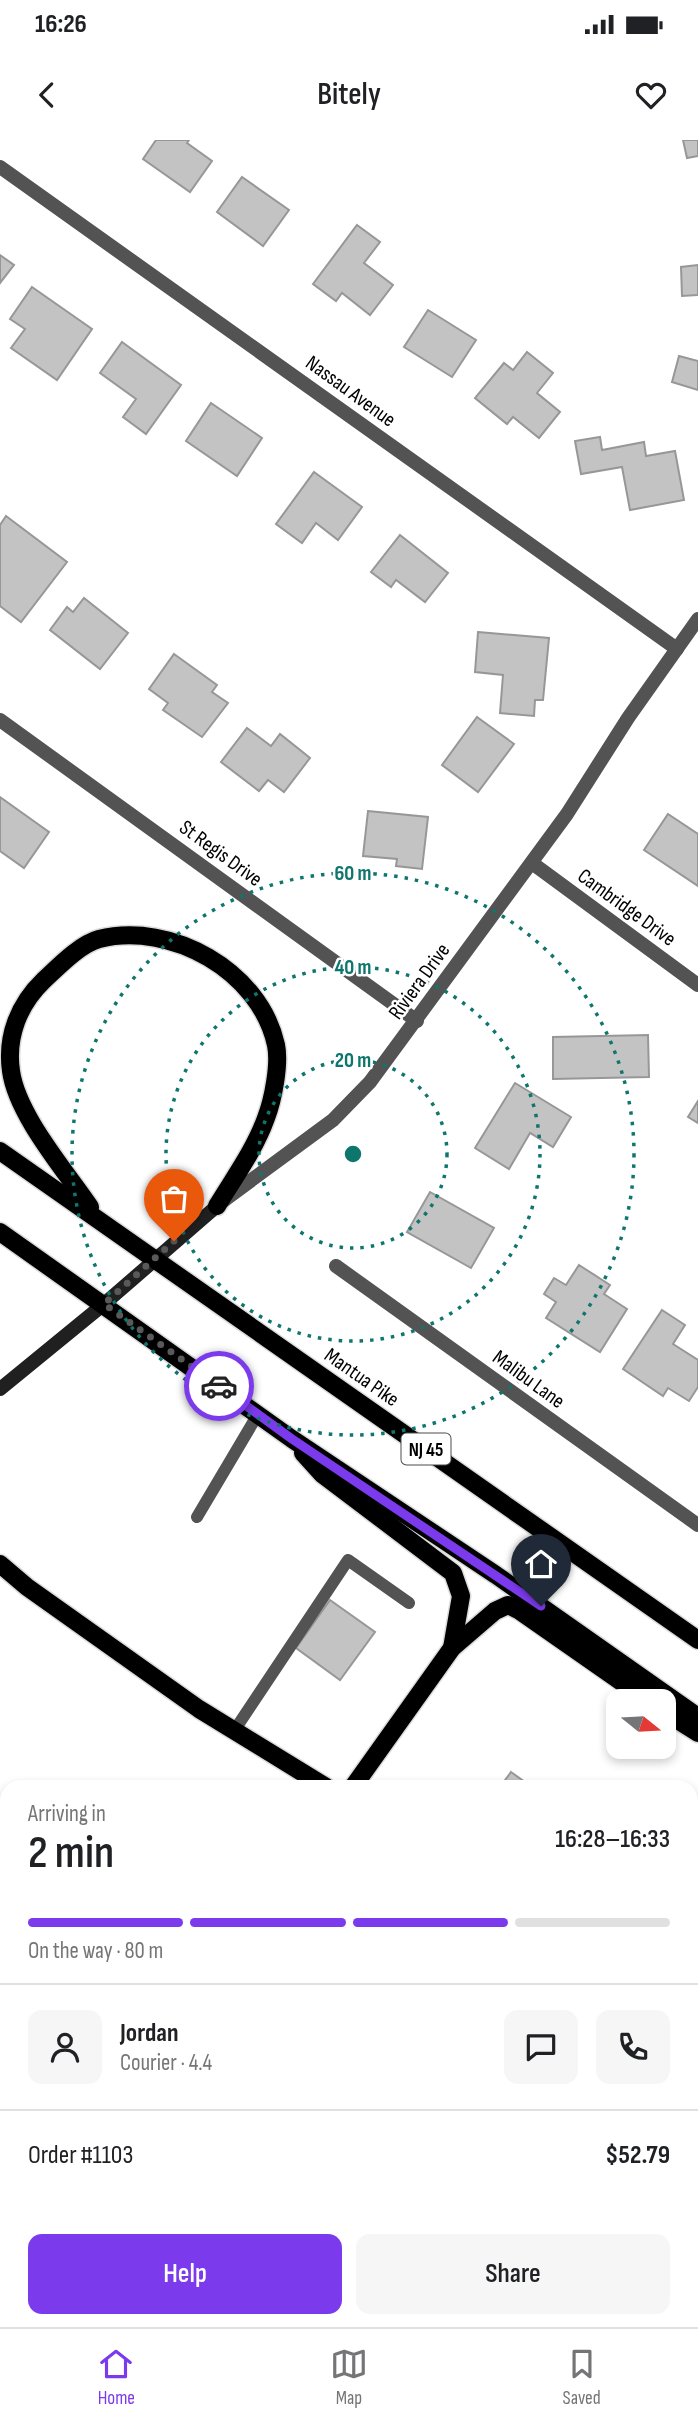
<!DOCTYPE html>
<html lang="en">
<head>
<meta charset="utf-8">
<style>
  :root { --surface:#fff; --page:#f6f6f6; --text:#202124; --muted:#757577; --line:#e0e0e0; --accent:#7c3aed }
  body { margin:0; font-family:"Sofia Sans Condensed",sans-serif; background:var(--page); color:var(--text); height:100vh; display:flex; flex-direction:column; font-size:26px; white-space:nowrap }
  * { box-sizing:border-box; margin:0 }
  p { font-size:23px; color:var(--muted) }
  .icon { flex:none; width:38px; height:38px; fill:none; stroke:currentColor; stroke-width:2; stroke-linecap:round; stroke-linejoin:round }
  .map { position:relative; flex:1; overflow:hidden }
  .drawer { position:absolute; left:0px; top:1640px; width:698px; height:548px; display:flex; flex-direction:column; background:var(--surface); border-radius:21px 21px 0 0; box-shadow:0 4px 10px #0003 }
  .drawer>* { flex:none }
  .needle { width:46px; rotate:108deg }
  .fabs { position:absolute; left:606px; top:1549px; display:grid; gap:14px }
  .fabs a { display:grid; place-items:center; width:70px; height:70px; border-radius:14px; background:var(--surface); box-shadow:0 4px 10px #0003; font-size:35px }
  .pin { position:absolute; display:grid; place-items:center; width:60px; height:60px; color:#fff; margin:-72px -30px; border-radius:50% 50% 50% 0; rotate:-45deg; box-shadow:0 0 7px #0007 }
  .pin .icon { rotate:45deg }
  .courier { position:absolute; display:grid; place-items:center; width:70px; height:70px; margin:-35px; border:5px solid #7c3aed; border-radius:50%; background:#fff; color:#222; box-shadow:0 2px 9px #0007 }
  .headline em { font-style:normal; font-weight:600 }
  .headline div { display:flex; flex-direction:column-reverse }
  .headline { display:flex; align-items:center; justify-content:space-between; height:119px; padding:0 28px }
  h1 { font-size:46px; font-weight:600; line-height:52px }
  .bar { display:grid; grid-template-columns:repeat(4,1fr); gap:10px 7px; align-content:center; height:84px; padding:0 28px }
  .bar i { height:9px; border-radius:5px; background:var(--line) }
  .bar .active { background:var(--accent) }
  .bar p { grid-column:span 4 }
  .line { display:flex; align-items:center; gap:18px; padding:0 28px; border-top:2px solid var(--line) }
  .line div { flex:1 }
  .round { display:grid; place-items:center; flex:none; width:74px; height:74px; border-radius:14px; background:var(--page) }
  .primary-button { display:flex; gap:14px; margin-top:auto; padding:14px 28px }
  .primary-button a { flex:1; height:80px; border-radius:14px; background:var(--accent); color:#fff; font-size:28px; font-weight:600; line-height:80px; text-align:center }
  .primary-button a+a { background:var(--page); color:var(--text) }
  .status { display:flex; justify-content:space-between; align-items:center; height:49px; padding:0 35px; background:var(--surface); direction:ltr }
  .status svg { height:19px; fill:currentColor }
  header { display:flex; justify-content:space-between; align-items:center; height:91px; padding:0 28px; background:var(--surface); font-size:32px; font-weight:600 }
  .menu { display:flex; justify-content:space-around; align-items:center; height:98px; border-top:2px solid var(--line); background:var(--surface); font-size:19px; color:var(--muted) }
  .menu a { display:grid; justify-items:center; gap:4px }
  .menu .active { color:var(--accent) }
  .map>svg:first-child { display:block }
</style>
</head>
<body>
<div class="status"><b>16:26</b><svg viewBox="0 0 49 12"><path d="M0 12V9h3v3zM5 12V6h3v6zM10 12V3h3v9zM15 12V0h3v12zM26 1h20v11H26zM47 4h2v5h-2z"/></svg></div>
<header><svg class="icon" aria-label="back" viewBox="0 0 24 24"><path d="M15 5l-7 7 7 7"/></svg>Bitely<svg class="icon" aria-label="heart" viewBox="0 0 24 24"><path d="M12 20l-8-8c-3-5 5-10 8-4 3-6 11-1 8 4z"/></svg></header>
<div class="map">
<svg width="698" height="2187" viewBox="0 0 698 2187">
  <rect width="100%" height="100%" fill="#fff"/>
  <g fill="#c3c3c3" stroke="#979797" stroke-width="2">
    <polygon points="156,0 189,0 187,3 212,21 190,52 143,19"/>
    <polygon points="683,0 698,0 698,16 687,18"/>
    <polygon points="242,37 289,70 263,106 217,72"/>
    <polygon points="357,85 380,102 364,123 393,145 370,175 342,153 336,161 313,144"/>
    <polygon points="0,115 14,125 0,143"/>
    <polygon points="698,125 698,155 682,156 681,127"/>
    <polygon points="32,147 92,189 57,240 11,208 25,189 10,179"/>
    <polygon points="428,170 476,200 452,237 404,207"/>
    <polygon points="122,202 181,245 146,294 123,277 136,259 100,233"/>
    <polygon points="527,212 553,233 537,253 560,272 539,298 513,277 507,284 475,258 504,223 513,230"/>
    <polygon points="679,216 698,221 698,250 672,242"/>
    <polygon points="211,263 262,298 237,336 186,301"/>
    <polygon points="600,297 602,310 644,302 646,316 675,311 684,360 630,370 622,327 581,334 575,301"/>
    <polygon points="314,332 362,367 338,400 316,383 302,403 276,384"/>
    <polygon points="6,376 67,422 21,482 0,466 0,385"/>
    <polygon points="400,395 448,433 425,462 396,440 391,447 371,432"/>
    <polygon points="84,458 128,493 100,529 50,490 67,467 73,472"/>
    <polygon points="478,492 549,498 543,560 535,560 534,576 500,573 503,535 475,532"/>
    <polygon points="174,514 217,545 212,552 228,563 202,597 163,570 168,563 149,549"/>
    <polygon points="477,577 514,604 478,652 442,625"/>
    <polygon points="247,588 271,606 280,594 310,618 284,652 268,640 259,651 221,622"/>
    <polygon points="0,657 49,692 24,728 0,711"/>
    <polygon points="368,671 428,677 422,729 396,726 397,719 363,716"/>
    <polygon points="668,674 698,694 698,746 644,710"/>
    <polygon points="648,895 649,937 553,939 553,897"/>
    <polygon points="515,943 571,977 553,1007 530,993 509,1029 475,1008"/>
    <polygon points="698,961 698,983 688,977"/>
    <polygon points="430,1052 494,1088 471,1128 407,1092"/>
    <polygon points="579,1125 610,1145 604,1154 627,1169 600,1212 546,1178 556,1162 544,1154 554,1138 566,1145"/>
    <polygon points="662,1170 685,1185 673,1204 698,1220 698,1247 689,1261 668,1248 663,1256 623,1229"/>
    <polygon points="330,1460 375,1492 340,1540 296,1508"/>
    <polygon points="511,1632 532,1647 500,1647"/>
    <polygon points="0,2126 7,2132 7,2143 0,2151"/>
    <polygon points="450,2180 689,2180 698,2187 445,2187"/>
  </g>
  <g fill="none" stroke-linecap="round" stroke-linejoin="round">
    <defs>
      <g id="primary">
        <polyline points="0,1011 698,1500"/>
        <path d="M90,1067C65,1030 17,975 11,931C6,896 19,864 44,840C58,827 80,804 99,799C171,781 260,831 276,905C280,924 273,960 266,978C255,1009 234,1038 217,1066"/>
        <polyline points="0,1092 292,1299 496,1435 698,1577"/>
        <polyline points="303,1313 322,1334 453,1433 461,1456 452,1508"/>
        <polyline points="0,1424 27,1447 199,1569 326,1647"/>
        <polyline points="663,1571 698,1593"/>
        <polyline points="353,1647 452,1508 495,1471 508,1465 520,1471 649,1561"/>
      </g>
    </defs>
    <use href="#primary" stroke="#dbdbdb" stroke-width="21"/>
    <g stroke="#535353" stroke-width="12">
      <polyline points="197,1377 258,1274"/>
      <polyline points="234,1591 348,1420 409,1463"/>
      <polyline points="691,2122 698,2125"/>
      <polyline points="168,2180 170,2187"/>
    </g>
    <g stroke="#535353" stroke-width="14">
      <polyline points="0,27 677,509"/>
      <polyline points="0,580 417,881"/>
      <polyline points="532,723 698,845"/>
      <polyline points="223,1061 333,980 370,942 567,674 628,578 698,479"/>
      <polyline points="336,1126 698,1385"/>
      <polyline points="0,2074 7,2078"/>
      <polyline points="77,2187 77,2180"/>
    </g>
    <polyline stroke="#202020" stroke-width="14" points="0,1249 104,1164 217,1066"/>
    <use href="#primary" stroke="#000" stroke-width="18"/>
  </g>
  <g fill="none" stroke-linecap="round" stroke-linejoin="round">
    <polyline stroke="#595959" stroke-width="7" stroke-dasharray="0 12.6" points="174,1101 104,1164 219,1246"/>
    <polyline stroke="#7c3aed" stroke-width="9" points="219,1246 292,1299 541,1466"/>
  </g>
  <g fill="none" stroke="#0f766e" stroke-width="3.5" stroke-dasharray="3.5 7">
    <circle cx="353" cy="1014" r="94"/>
    <circle cx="353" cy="1014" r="187"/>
    <circle cx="353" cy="1014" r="281"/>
  </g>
  <g text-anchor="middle" stroke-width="5" stroke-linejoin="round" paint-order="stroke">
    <rect fill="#fff" stroke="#4c4c4c" stroke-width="2" x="401.5" y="1293.5" width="49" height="31" rx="5"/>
    <g font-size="19" font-weight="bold" fill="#000">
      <text x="426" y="1316">NJ 45</text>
    </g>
    <g font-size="21" fill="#000" stroke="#fff">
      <text transform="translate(351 251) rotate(36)" y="7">Nassau Avenue</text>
      <text transform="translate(221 713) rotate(36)" y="7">St Regis Drive</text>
      <text transform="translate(627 767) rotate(36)" y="7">Cambridge Drive</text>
      <text transform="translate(419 841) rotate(-54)" y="7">Riviera Drive</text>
      <text transform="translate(362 1237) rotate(35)" y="7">Mantua Pike</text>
      <text transform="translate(529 1239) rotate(36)" y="7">Malibu Lane</text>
    </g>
  </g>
  <circle cx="353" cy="1014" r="10" fill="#0f766e" stroke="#fff" stroke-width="3.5"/>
  <g font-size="21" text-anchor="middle" font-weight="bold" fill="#0f766e" stroke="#fff" stroke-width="5" stroke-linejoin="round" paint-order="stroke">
    <text x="353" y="740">60 m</text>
    <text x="353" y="834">40 m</text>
    <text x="353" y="927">20 m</text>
  </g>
</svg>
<div class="fabs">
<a><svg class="needle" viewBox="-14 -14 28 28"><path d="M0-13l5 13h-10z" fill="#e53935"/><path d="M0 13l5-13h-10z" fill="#757577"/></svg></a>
</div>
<div class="pin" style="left:174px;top:1101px;background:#ea580c"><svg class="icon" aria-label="bag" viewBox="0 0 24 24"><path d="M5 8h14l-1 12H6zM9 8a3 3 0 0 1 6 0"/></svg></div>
<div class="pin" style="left:541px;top:1466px;background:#1f2937"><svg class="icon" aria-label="home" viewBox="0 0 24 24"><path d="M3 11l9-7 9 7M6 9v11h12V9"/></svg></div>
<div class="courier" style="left:219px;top:1246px"><svg class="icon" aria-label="car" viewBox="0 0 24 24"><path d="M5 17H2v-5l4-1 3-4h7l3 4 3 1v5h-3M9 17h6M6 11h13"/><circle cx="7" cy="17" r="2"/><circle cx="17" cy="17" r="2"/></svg></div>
<section class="drawer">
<div class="headline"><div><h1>2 min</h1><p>Arriving in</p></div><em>16:28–16:33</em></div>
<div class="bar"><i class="active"></i><i class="active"></i><i class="active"></i><i></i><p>On the way · 80 m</p></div>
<div class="line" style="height:126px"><a class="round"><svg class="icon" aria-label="person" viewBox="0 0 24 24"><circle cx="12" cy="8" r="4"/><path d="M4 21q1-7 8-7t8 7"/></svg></a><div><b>Jordan</b><p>Courier · 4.4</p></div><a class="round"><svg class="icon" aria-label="chat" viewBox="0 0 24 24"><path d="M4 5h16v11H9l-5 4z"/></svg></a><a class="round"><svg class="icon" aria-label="phone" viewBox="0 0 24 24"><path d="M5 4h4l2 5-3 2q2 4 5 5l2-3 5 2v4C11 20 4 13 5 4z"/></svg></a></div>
<div class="line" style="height:91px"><div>Order #1103</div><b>$52.79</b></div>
<div class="primary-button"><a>Help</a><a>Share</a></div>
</section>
</div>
<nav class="menu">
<a class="active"><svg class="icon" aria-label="home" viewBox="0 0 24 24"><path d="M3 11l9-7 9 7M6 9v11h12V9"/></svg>Home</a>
<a><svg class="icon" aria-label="map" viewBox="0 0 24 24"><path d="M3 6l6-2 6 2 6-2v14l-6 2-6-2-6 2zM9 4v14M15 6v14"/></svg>Map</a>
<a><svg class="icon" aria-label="saved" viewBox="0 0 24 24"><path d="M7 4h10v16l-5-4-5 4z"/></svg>Saved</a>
</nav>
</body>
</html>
